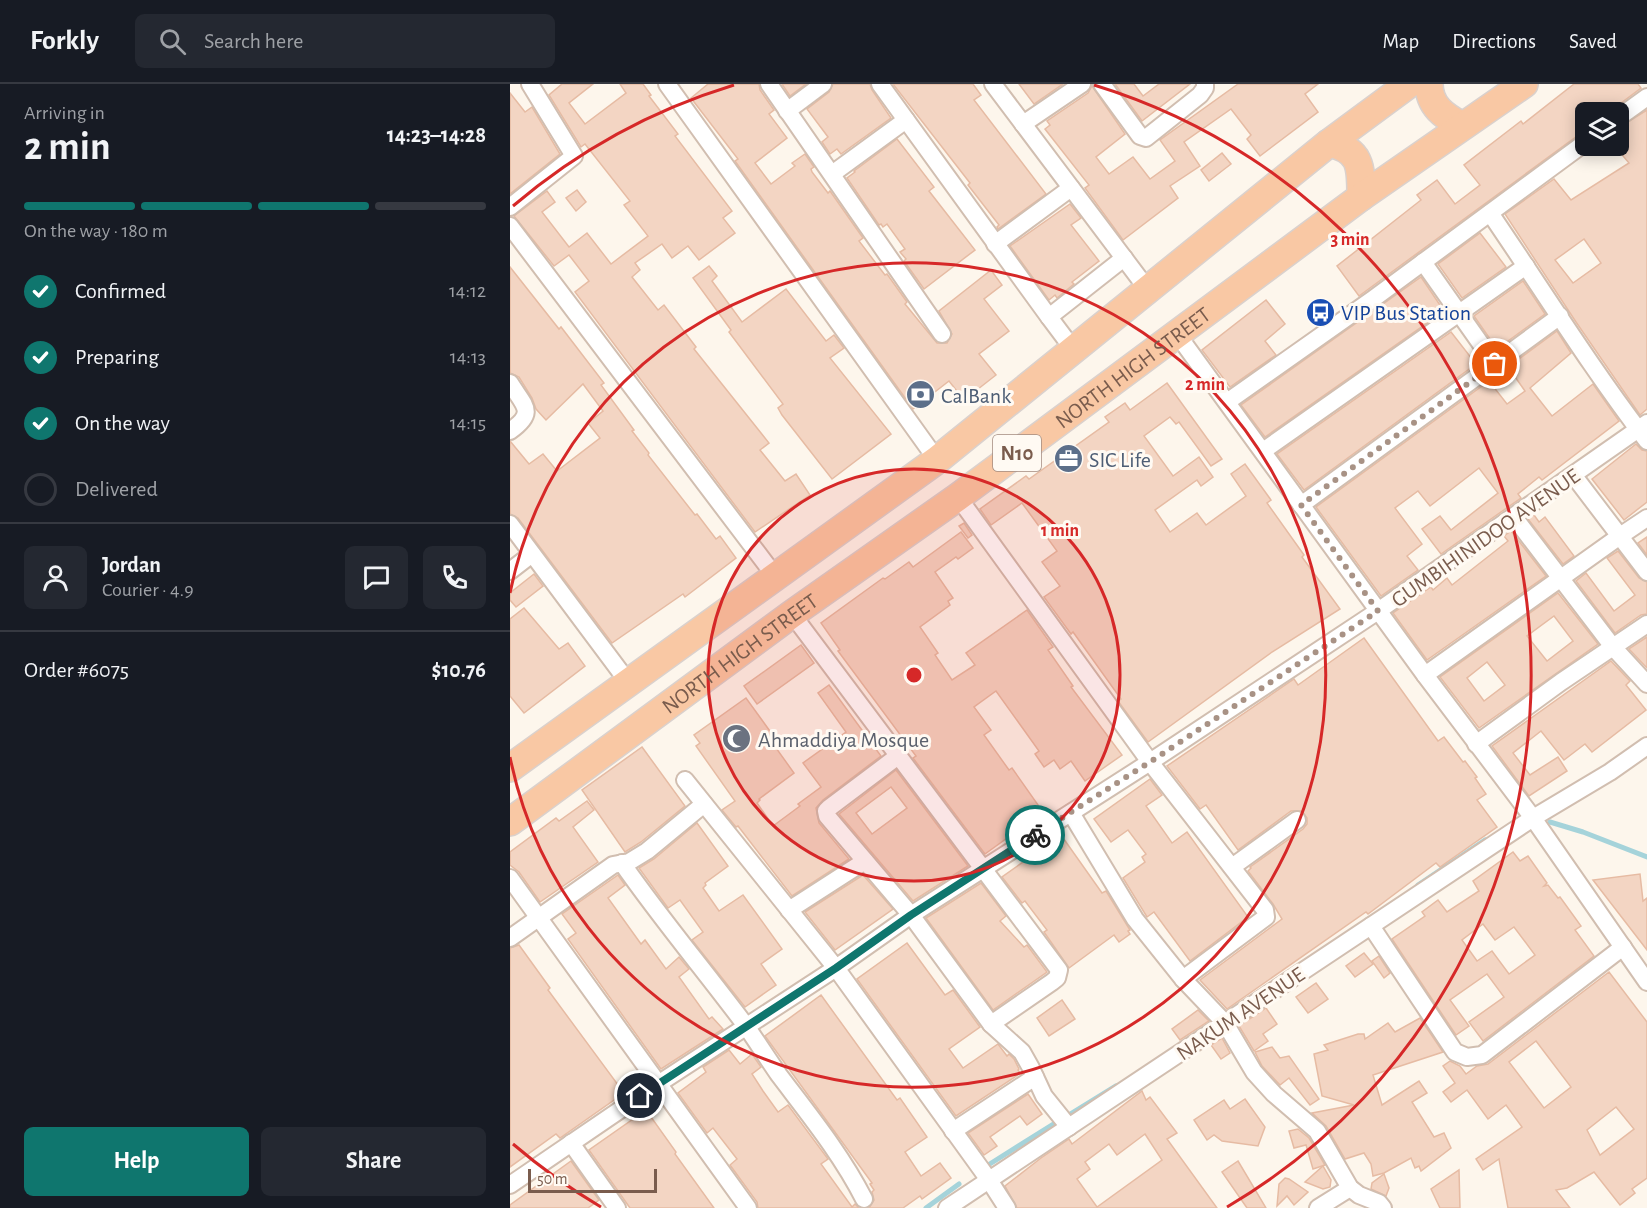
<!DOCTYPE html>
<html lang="en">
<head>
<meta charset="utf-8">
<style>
  :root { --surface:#171b24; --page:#242831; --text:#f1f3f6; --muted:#9ea1a6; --line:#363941; --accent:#0f766e }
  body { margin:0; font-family:"Alegreya Sans",sans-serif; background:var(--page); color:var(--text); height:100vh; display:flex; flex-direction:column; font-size:22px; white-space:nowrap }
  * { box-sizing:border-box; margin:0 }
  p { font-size:20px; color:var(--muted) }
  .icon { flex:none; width:33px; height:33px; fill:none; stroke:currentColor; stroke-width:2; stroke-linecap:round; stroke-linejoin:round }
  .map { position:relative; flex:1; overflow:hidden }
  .panel { display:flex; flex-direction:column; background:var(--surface); width:510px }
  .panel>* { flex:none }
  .fabs { position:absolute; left:1065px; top:18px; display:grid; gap:12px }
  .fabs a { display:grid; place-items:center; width:54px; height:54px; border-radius:9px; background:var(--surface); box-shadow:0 3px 15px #0003; font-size:30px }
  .scale { position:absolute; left:18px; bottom:15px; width:129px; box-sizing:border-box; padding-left:6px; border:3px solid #7a5c4d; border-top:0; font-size:16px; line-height:21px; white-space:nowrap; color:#7a5c4d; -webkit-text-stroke:4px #fffaf3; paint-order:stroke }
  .pin { position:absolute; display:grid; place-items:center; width:51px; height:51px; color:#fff; margin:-26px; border:3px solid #fff; border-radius:50%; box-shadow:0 2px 6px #0007 }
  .courier { position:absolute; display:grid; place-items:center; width:60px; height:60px; margin:-30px; border:4px solid #0f766e; border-radius:50%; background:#fff; color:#222; box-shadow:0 2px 8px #0007 }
  .headline em { font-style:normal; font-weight:600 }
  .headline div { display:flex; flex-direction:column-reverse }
  .headline { display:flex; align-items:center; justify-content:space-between; height:102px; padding:0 24px }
  h1 { font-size:39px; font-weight:600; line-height:45px }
  .bar { display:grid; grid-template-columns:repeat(4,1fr); gap:9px 6px; align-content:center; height:72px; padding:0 24px }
  .bar i { height:8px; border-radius:4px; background:var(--line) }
  .bar .active { background:var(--accent) }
  .bar p { grid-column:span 4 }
  .line { display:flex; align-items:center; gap:15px; padding:0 24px; border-top:2px solid var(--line) }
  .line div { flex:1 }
  .round { display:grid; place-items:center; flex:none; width:63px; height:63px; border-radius:9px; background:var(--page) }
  ol { padding:0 24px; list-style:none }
  li { display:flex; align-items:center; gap:18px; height:66px }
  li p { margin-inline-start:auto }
  li .icon { padding:6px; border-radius:50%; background:var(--accent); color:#fff; stroke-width:4 }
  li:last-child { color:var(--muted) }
  li i { width:33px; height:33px; border:3px solid var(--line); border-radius:50% }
  .primary-button { display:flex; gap:12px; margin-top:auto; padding:12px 24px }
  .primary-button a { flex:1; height:69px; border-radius:9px; background:var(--accent); color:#fff; font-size:24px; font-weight:600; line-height:69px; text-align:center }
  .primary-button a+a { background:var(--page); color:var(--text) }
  header { display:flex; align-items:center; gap:36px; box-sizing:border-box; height:84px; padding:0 30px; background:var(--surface); border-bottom:2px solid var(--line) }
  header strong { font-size:28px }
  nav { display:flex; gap:33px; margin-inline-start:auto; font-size:21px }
  .search { width:420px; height:54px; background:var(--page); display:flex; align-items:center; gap:15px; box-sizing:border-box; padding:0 21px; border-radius:9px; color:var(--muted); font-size:22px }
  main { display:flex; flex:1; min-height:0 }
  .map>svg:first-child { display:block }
</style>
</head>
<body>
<header>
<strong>Forkly</strong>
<div class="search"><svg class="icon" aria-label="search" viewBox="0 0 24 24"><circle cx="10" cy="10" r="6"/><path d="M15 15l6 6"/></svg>Search here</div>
<nav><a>Map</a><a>Directions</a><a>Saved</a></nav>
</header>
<main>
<section class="panel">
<div class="headline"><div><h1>2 min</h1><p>Arriving in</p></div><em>14:23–14:28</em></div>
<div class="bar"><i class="active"></i><i class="active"></i><i class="active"></i><i></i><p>On the way · 180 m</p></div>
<ol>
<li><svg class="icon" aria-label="check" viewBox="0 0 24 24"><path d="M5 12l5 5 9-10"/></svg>Confirmed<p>14:12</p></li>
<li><svg class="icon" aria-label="check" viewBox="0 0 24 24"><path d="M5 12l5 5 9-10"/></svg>Preparing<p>14:13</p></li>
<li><svg class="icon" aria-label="check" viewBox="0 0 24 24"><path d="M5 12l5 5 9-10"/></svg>On the way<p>14:15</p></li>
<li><i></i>Delivered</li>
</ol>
<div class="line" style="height:108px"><a class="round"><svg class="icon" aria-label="person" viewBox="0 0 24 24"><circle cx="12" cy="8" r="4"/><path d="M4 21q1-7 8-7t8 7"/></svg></a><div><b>Jordan</b><p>Courier · 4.9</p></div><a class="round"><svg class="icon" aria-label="chat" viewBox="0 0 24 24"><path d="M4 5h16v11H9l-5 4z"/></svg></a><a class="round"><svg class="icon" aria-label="phone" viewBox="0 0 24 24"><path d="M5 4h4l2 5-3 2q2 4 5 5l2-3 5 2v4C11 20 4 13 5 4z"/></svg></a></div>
<div class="line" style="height:78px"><div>Order #6075</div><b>$10.76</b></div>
<div class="primary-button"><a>Help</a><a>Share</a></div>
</section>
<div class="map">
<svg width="1137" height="1124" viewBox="0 0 1137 1124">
  <rect width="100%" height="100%" fill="#fdf6ec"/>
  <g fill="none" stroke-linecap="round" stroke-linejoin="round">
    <g stroke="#a5d3da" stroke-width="5">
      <polyline points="1040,738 1073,748 1137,773"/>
      <polyline points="908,801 975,756"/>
      <polyline points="559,1031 606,1002"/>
      <polyline points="475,1083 545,1039"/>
      <polyline points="416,1124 449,1100"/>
    </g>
  </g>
  <g fill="#f3d5c3" stroke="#e6bba3" stroke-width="1.5" fill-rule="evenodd">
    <polygon points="52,0 83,0 59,19 75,40 116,9 110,0 133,0 141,11 139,12 168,50 165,52 222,127 213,134 225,149 189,176 178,162 162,174 152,160 125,179 130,186 122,193 148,226 154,221 186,263 184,265 259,359 250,366 275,397 286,390 300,411 245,448 65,208 79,197 59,171 44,182 4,132 37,107 45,118 32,128 59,163 77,149 101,180 138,152 114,121 120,117 75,60 71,63 39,11"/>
    <polygon points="198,0 249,0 250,6 264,26 259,30 277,54 245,79 261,100 285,82 282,79 295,70 304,83 301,85 302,88 318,109 320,107 353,154 349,157 375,191 377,190 397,218 395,220 427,259 437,259 442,250 429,227 481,186 492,201 474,215 499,247 469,270 486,291 454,316 439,297 403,325 225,77 228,75 181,14"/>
    <polygon points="272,0 296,0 280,12"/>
    <polygon points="323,0 360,0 362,6 381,34 331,70 327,65 320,70 312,58 318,53 297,25 319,8"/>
    <polygon points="383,0 463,0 471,11 464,16 536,110 488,145 487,143 489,141 458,101 460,99"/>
    <polygon points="509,0 553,0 524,20"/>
    <polygon points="605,0 624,0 633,12 649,0 680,0 632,37"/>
    <polygon points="728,0 808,0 795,10 808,28 750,72 737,55 741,51 721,25 674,58 690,82 660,102 668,114 613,156 575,104 579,101 535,45 540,41 537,37 578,9 582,2 615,50 586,73 599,90 623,73 640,95 665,77 650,56"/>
    <polygon points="1064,0 1128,0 1131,4 1099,28 1076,28 1076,48 1070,50 849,212 827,182 911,116 907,111 927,96 945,120 970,101 954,81 1011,37 1013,40"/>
    <polygon points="0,9 15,28 22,23 50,70 0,110"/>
    <path d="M1137,26V325L1130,331L1066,238L995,130L1044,95L1061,116L1119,79L1108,66V44ZM1074,155L1091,179L1063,199L1045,176Z"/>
    <polygon points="387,55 424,103 419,107 465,166 414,205 394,177 396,175 390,168 395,165 377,140 373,143 371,140 369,141 337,94 345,88 344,87"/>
    <polygon points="712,69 721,80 699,97 691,86"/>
    <polygon points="67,106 76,118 66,127 56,114"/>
    <polygon points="560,120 571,134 561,141 589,177 562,198 564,200 547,214 545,211 539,216 500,162"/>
    <polygon points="970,149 996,183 952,214 928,180"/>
    <polygon points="199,182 207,192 202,197 232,238 276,205 316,257 324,251 334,264 320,274 381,350 322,395 272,331 268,324 273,320 219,248 221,246 183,194"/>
    <polygon points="0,183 49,245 51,243 94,299 91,301 124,346 122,347 139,369 138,371 185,431 187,430 206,455 210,452 226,474 175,513 173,510 102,559 8,434 0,430 0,357 19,380 33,370 47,387 90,354 78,339 93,327 73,300 36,336 26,325 22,314 9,293 0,289"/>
    <polygon points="911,193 934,227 755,353 731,321"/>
    <polygon points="1013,197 1035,230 987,265 964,232"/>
    <polygon points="756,216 775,240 755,257 766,271 720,303 692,266"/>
    <polygon points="1047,247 1061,269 1020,304 1042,332 1083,300 1109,337 1032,396 1029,393 1008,410 1011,414 931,470 912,445 930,432 941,446 988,409 969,384 920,422 908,407 885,424 912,460 897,472 908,486 871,512 806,423 979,297 997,320 1015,307 998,283"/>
    <polygon points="941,248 966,280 794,406 767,370"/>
    <polygon points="657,299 712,375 701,382 669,338 666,340 660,333 634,352 663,392 689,373 703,393 691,402 687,396 645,426 660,448 687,429 696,441 736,412 721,390 735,380 761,416 757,419 794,471 792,473 830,525 762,568 638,658 608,617 611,615 563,548 561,550 534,513 550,502 532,478 547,467 512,419 481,441 470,425 516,392 519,395 599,338 595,333 615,319 620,326"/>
    <polygon points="1126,360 1132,366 1137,367 1137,418 1114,436 1082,395"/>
    <polygon points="1024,431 1029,438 1035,433 1064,472 1053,480 1018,435"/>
    <polygon points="454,439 462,451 458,454 449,442"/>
    <polygon points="1001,447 1036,492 917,576 883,529 921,503 923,506 937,494 942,501 998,457 994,452"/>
    <polygon points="451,448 463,464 448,475 446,473 425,488 443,514 438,517 440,521 410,543 428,569 425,571 442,596 465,581 456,569 517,526 543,563 538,566 563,602 561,603 612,671 575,697 561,677 550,685 544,676 534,683 525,670 529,667 486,607 464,623 481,646 474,651 499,686 502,684 533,728 475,770 403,674 406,672 328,567 330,566 311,539 373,494 375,495 399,478 403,483"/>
    <polygon points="1137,453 1137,471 1128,459"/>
    <polygon points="1108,467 1129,494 1137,498 1137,530 1131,531 1105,549 1066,497 1076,489 1104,527 1125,511 1097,474"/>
    <polygon points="24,490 33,502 6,523 0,516 0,509"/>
    <path d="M1048,509L1088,560L969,644L930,593ZM1044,532L1063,557L1037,577L1017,552ZM977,578L995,601L974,617L957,594Z"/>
    <polygon points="14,524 49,565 58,559 75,582 14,629 0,612 0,535"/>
    <polygon points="1137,553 1137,584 1119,565"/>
    <polygon points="854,554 928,657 934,653 953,678 955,677 967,693 965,694 976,710 967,716 987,743 930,783 926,779 858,830 856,828 717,925 690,896 772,835 763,820 738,787 741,784 740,783 793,745 797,740 797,734 792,727 781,727 728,766 696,721 690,725 657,682 784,595 788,601"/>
    <polygon points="291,561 304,579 247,620 234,602"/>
    <polygon points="1101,577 1120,597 1116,601 1136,626 1082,668 1075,660 1054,676 1031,647 1003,669 1020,691 1048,673 1057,687 1019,712 982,662"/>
    <polygon points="319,601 371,672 313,716 306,724 309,739 339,775 282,812 228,742 226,743 212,726 225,717 186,662 190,659 184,651 236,614 270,661 266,664 284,689 249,715 250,716 247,719 263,742 290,722 288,720 311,703 293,679 336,648 308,609"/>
    <polygon points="132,663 175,722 131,758 115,768 72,706"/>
    <path d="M386,686L458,782L403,817L329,730ZM381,703L397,724L362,750L346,729Z"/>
    <polygon points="640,695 652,711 636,722 662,759 677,748 738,833 680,877 644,828 637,833 613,794 635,778 632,773 636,770 618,746 601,758 584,735"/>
    <polygon points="77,717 84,726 63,743 88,778 30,818 9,788 0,781 0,768 46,734 49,737"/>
    <polygon points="187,739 218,782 195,799 196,801 193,804 209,827 233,811 272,865 251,880 266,901 235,923 182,856 193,848 170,816 158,824 129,784 144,775"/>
    <polygon points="551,751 592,809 596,807 620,846 618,847 620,850 609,858 604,851 559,884 534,848 537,846 515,817 512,819 492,793"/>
    <path d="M1003,768L1010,777L1018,772L1037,799L1034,802L1038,801L1048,814L1050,813L1071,842L1065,846L1084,872L973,957L959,938L994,913L977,890L940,916L959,942L946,951L882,855L915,832L912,828L928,816L937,828L969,807L963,797ZM973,840L985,856L1004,843L1025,871L999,890L982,867L967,877L952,856Z"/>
    <polygon points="1130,790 1133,817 1137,814 1137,866 1083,796"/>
    <polygon points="108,791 115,801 98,814 131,860 135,856 156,885 169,873 179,885 169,893 199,935 202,933 213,945 151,985 58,855 66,849 52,830"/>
    <polygon points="353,791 383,825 325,866 295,828"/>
    <polygon points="471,799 496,832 490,837 514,863 517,861 537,888 483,926 416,834"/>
    <polygon points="397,859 435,911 443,906 470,943 439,965 453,984 488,960 497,972 499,970 504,975 509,985 508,986 510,989 505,993 446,1032 347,895"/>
    <polygon points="9,861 40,904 38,906 114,1009 50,1054 46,1050 0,1083 0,864"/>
    <polygon points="854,869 863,880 845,893 836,882"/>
    <polygon points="869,872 880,889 874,894 862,877"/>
    <path d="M1099,888L1137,938V1094L1122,1105L1125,1109L1110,1121L1084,1088L1057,1104L1046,1106L1060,1124H998L989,1075L973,1086L966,1075L1012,1043L996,1021L978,1035L957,1006L941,1018L933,1008L945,999L933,982L940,977L950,982L956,990L967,982L978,980ZM1026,957L1061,1003L1034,1024L999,978ZM1106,1023L1124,1045L1090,1071L1077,1046Z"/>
    <polygon points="806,899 818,915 798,929 786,913"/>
    <polygon points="311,911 387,1016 390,1014 417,1053 395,1068 411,1092 430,1079 441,1094 412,1115 410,1112 393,1124 359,1124 364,1116 362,1108 364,1106 360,1100 362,1099 255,952"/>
    <polygon points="552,916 565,935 539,952 527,934"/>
    <polygon points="756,924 767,940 753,950 758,957 744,967 729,942"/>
    <polygon points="688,926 699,937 670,956 662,945"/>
    <polygon points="910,934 933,968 863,991 872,1021 909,997 917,1009 902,1018 924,1053 934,1049 941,1064 911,1087 909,1082 905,1084 901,1074 874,1089 863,1092 861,1080 854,1069 835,1075 816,1042 802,1029 844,1021 812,1012 804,970 818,966 814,961 848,950 854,950 855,955 878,939 885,948"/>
    <polygon points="712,954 720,969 711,975 701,961"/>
    <polygon points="762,963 770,974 779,972 809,1015 800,1021 779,994 770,1001 752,982 745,968"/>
    <polygon points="219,966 230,980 242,970 251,983 242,990 253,1007 268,1028 278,1021 318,1075 311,1080 342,1123 345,1120 349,1124 248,1124 247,1118 220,1081 227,1075 203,1044 197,1049 168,1009 196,988 193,983"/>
    <path d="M632,1007L636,1016L640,1013L667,1049L657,1055L707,1124H507L495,1102L531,1074L559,1055L562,1060ZM635,1050L652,1076L587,1123L567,1095L580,1085L575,1078L599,1060L607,1071Z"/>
    <polygon points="518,1010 532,1030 517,1041 510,1032 480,1053 487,1062 474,1071 458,1049"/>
    <polygon points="735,1015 755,1043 748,1062 712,1057 704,1051 697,1056 684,1036 714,1016 720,1025"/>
    <polygon points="136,1026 166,1068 165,1070 204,1124 120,1124 79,1066"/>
    <polygon points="788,1045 799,1054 815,1081 803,1085 796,1061 784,1064 779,1047"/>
    <polygon points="61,1077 89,1116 78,1124 0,1124 0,1121"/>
    <polygon points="728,1077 756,1124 737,1124 712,1088"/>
    <polygon points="813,1082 821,1096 820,1103 813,1105 795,1098"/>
    <polygon points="949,1086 950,1124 930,1124 921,1105"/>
    <polygon points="874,1090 879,1104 876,1112 861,1105 862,1099"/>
    <polygon points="775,1094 779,1095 798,1108 784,1121 777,1112 767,1122 769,1100"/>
  </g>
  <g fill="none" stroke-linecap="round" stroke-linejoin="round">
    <defs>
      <g id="minor">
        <polyline points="157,0 427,376"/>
        <polyline points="259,0 432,250"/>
        <polyline points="370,0 539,233 614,174"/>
        <polyline points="483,0 638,206"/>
        <polyline points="592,0 630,52 636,54 690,11 695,4 695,0"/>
        <polyline points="277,27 313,0"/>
        <polyline points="1108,34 1137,13"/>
        <polyline points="513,40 572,0"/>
        <polyline points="322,90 396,36"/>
        <polyline points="0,123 64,72 20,0"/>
        <path d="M980,129C1032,205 1081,284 1137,357"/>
        <polyline points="0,142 265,492"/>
        <polyline points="485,160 561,104"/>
        <polyline points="913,178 985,280"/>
        <polyline points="539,233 563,265"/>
        <polyline points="667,250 915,591 1023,734 1137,898"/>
        <path d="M0,299C14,322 27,328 0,347"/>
        <polyline points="717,318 863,215 1076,58"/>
        <polyline points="753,367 1016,182"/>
        <polyline points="1064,392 1137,488"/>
        <polyline points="448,413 640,678 755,826 756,833 673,895 715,939 744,988 764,1010 807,1047 840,1104 849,1111 869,1119 873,1124"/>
        <polyline points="791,421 1050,232"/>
        <polyline points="1004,433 1103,563 1137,600"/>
        <polyline points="0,440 118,598"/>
        <polyline points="0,487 22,470"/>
        <polyline points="282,530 549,886 547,894 542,898 481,940"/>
        <polyline points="915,591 1110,452 1137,434"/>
        <polyline points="966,660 1051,598 1137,540"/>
        <polyline points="388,672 319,724 316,727 317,732 401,831 481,940 512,968 521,984 534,1012 559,1043"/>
        <polyline points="175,696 326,884 479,1096 497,1124"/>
        <polyline points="561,729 625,835 673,895"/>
        <path d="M112,779C151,835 195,887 236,942C247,958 258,975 269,991C300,1032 331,1070 354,1115"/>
        <polyline points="722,783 787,736"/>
        <polyline points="0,794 238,1124"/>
        <polyline points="279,826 355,777"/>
        <polyline points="861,842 945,968 957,973 972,971 1113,863"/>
        <polyline points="0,854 103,781 119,778 137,767 194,720"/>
        <polyline points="443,1047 525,993"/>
        <polyline points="61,1059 107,1124"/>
        <polyline points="0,1101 148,1000 326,884 401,831 640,678 868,527 1137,339"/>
        <polyline points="437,1124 1023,734 1100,688 1137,662"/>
        <polyline points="808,1124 840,1104"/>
      </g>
      <g id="trunk">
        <path d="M919,0C919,22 934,32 952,42"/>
        <path d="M819,59C852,66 851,84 851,113"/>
        <polyline points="0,684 427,376 819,59 899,0"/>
        <path id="s1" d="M0,738L282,530L448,413L851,113L1014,0"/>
      </g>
    </defs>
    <use href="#minor" stroke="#d1beb0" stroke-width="20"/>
    <use href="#trunk" stroke="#dad1cd" stroke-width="30"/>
    <use href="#minor" stroke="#fff" stroke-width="16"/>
    <use href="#trunk" stroke="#f9c8a4" stroke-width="27"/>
  </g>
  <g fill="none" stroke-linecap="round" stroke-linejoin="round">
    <polyline stroke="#a89285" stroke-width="6" stroke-dasharray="0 10.8" points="525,751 640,678 868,527 791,421 985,280"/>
    <polyline stroke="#0f766e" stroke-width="8" points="130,1012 326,884 401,831 525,751"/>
  </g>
  <circle cx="404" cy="591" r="206" fill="#d62828" fill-opacity=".12"/>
  <g fill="none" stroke="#d62828" stroke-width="3">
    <circle cx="404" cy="591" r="206"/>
    <path d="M0 509A412 412 0 1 1 0 673"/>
    <path d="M91 1123A617 617 0 0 1 3 1060M3 122A617 617 0 0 1 224 1M584 1A617 617 0 0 1 717 1123"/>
  </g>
  <defs>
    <symbol id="bus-disc" viewBox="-11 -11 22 22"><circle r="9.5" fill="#1a4fb4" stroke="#fffaf3"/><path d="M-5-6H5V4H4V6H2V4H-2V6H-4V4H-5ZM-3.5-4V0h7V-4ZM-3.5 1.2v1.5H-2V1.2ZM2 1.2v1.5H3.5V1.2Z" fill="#fff"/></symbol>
    <symbol id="bank-disc" viewBox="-11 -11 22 22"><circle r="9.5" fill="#5c6f8a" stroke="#fffaf3"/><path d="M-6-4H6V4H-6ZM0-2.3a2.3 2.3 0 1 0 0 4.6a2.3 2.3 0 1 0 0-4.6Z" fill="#fff"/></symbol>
    <symbol id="office-disc" viewBox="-11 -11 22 22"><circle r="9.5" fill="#5c6f8a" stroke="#fffaf3"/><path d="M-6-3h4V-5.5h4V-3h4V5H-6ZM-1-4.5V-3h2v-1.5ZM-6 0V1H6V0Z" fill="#fff"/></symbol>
    <symbol id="mosque-disc" viewBox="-11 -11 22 22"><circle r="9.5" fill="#6b7280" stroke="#fffaf3"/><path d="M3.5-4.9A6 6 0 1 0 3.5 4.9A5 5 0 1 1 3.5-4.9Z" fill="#fff"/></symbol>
  </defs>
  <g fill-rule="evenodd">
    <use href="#bus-disc" x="794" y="212" width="33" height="33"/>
    <use href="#bank-disc" x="394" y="294" width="33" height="33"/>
    <use href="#office-disc" x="542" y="358" width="33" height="33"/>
    <use href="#mosque-disc" x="210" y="638" width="33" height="33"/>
  </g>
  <g text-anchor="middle" stroke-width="6" stroke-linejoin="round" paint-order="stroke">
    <rect fill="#fffaf3" stroke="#a28b7f" stroke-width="1.5" x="483" y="351" width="48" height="36" rx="4.5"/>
    <g font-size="21" font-weight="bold" fill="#7a5c4d">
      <text x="507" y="376">N10</text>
    </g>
    <g font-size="22" fill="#164399" stroke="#fffaf3" text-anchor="start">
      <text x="831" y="236">VIP Bus Station</text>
    </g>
    <g font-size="22" fill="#7a5c4d" stroke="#fffaf3">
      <text dy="8" stroke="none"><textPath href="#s1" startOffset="771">NORTH HIGH STREET</textPath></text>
      <text transform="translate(975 453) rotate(-35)" y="8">GUMBIHINIDOO AVENUE</text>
      <text dy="8" stroke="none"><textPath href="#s1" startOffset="285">NORTH HIGH STREET</textPath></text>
      <text transform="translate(730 929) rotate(-34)" y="8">NAKUM AVENUE</text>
    </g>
    <g font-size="22" fill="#4e5e75" stroke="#fffaf3" text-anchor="start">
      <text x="431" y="319">CalBank</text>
      <text x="579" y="383">SIC Life</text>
    </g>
    <g font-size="22" fill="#5b616d" stroke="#fffaf3" text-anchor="start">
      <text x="248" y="663">Ahmaddiya Mosque</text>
    </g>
  </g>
  <circle cx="404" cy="591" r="9" fill="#d62828" stroke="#fffaf3" stroke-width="3"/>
  <g font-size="18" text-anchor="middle" font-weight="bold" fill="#d62828" stroke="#fffaf3" stroke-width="6" stroke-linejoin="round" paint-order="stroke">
    <text x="840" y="161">3 min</text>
    <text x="695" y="306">2 min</text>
    <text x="550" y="452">1 min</text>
  </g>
</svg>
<div class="fabs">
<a><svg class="icon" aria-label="layers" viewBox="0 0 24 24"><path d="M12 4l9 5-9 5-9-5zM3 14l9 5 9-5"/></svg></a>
</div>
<div class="scale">50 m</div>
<div class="pin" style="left:985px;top:280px;background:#ea580c"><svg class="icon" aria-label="bag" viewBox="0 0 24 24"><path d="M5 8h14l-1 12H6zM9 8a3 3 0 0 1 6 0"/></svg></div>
<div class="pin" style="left:130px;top:1012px;background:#1f2937"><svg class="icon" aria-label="home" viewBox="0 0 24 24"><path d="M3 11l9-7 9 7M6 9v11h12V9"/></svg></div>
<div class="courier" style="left:525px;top:751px"><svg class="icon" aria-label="bike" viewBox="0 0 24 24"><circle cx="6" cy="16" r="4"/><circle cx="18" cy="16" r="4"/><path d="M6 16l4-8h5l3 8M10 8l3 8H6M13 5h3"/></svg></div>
</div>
</main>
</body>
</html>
